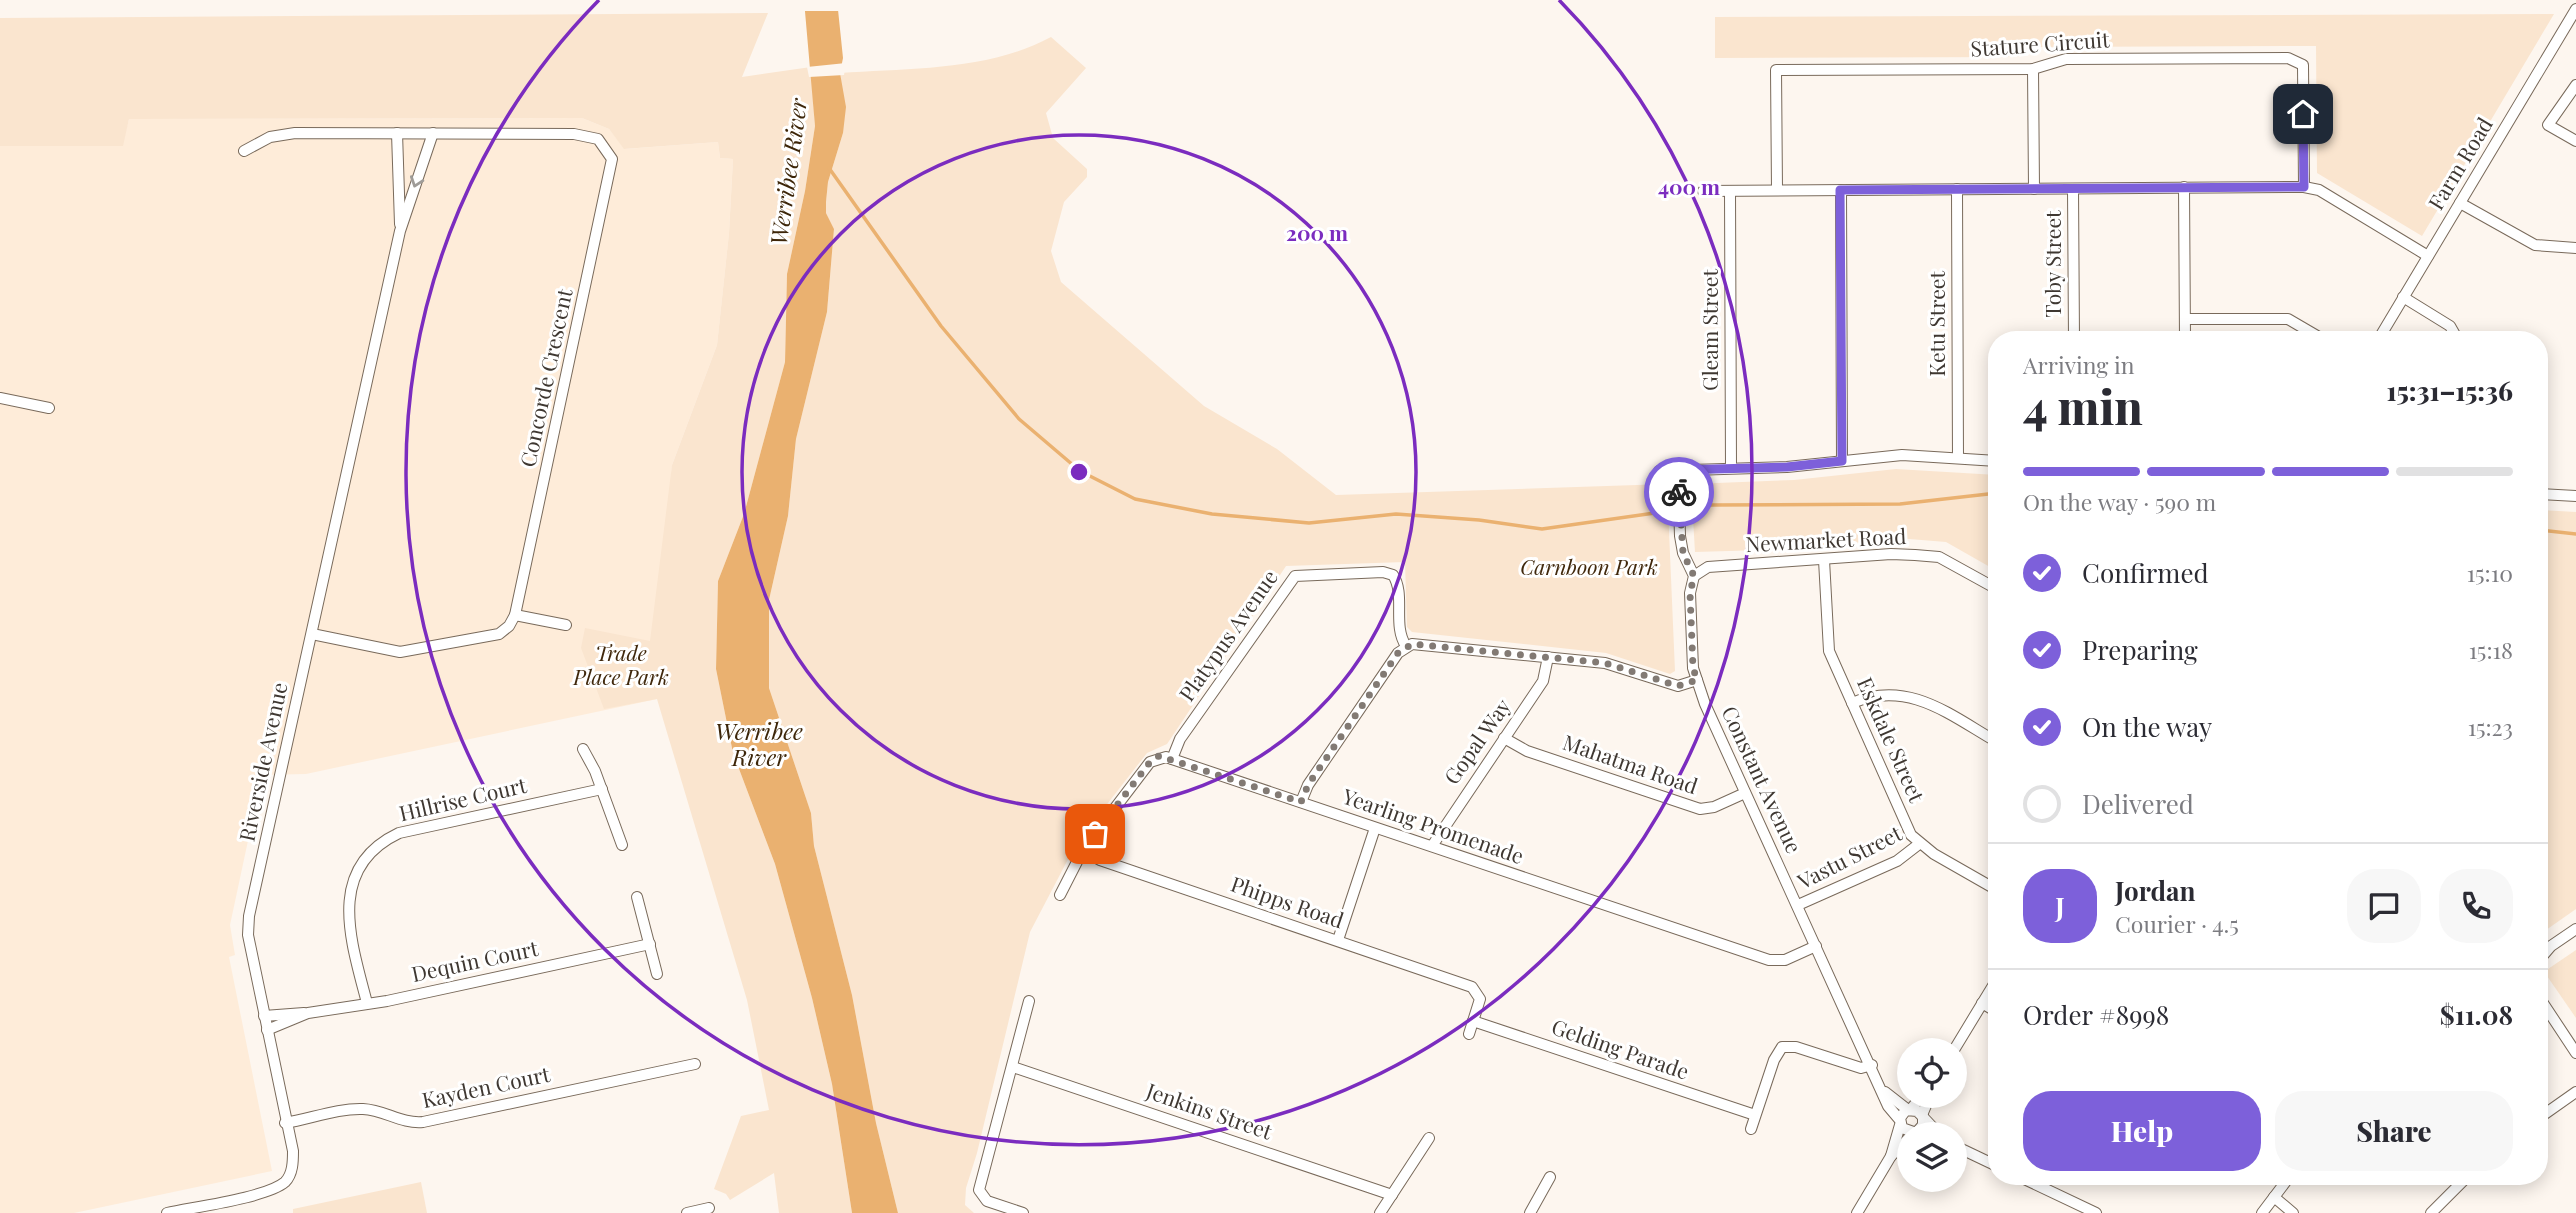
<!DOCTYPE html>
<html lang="en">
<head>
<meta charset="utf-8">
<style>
  :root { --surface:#fff; --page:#f7f7f7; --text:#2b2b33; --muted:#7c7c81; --line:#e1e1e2; --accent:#7d60da }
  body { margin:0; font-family:"Playfair Display",serif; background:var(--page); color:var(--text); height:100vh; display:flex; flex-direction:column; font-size:26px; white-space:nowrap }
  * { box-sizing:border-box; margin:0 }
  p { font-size:23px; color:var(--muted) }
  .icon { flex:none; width:38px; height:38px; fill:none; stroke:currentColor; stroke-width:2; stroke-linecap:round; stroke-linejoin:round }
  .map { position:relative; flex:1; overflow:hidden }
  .sheet { position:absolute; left:1988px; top:331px; width:560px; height:854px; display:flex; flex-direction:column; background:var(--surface); border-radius:28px; box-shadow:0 4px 18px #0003 }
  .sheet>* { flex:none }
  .buttons { position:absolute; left:1897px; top:1038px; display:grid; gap:14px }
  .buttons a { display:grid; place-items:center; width:70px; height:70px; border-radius:50%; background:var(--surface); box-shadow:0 4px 18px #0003; font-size:35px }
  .pin { position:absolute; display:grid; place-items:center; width:60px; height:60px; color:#fff; margin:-30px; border-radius:14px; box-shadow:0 4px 10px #0006 }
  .courier { position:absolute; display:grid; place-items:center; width:70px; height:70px; margin:-35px; border:5px solid #7d60da; border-radius:50%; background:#fff; color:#222; box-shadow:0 2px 9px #0007 }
  .head em { font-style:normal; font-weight:800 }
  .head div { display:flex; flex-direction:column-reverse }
  .head { display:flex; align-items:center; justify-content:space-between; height:119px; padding:0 35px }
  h1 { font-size:46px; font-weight:800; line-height:52px }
  .bar { display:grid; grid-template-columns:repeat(4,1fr); gap:10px 7px; align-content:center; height:84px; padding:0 35px }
  .bar i { height:9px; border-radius:5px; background:var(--line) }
  .bar .current { background:var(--accent) }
  .bar p { grid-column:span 4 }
  .line { display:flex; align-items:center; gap:18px; padding:0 35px; border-top:2px solid var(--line) }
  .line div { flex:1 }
  .round { display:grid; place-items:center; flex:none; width:74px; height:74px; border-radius:28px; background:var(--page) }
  ol { padding:0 35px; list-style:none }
  li { display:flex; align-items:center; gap:21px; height:77px }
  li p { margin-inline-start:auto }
  li .icon { padding:7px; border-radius:50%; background:var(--accent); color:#fff; stroke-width:4 }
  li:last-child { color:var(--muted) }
  li i { width:38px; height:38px; border:4px solid var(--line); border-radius:50% }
  .button { display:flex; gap:14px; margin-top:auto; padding:14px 35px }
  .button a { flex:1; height:80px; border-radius:28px; background:var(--accent); color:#fff; font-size:28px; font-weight:800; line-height:80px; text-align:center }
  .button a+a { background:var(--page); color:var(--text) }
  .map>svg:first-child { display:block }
</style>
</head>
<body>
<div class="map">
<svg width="2576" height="1213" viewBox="0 0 2576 1213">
  <rect width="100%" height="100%" fill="#fdf6ef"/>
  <polygon fill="#feecd9" points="582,118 609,129 625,149 718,142 720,158 733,159 729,233 717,345 672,465 657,699 306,774 262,775 230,925 235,955 229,957 272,1171 74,1213 0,1213 0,146 122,146 129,119"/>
  <g fill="#fae5cf">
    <polygon points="768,13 742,77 811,67 815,126 805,191 787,274 785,362 744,514 718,581 716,669 733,753 775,864 812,998 832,1084 852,1213 779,1213 774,1173 730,1200 726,1194 714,1189 741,1116 769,1110 747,1000 657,699 604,709 581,648 585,628 650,641 672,465 717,345 729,233 733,159 720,158 718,142 624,149 609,129 582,118 129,119 123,146 0,146 0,18"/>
    <polygon points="2554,14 2422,236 2317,173 2316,46 2038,47 2018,57 1715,58 1715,17"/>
    <path d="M1051,37L1086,68L1046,113L1053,138L1087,169V177L1064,202L1051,251L1061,282L1204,406L1277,449L1336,495L1667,484L1675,671L1670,674L1606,653L1412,632L1407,627L1405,562L1286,566L1167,744L1147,753L1076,844L1030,932L977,1153L966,1188L965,1205L974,1213H898L876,1123L852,995L814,846L811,813L769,688V600L788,516L796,439L827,312L834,229L826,213V202L828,182L843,133L840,73C911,68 988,71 1051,37Z"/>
    <polygon points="1896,469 1997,475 1997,571 1946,542 1897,538 1799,549 1695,552 1691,484 1794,480"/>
    <polygon points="2539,510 2576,512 2576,909 2539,935"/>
    <polygon points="2576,950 2576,1018 2547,976 2548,969"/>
    <polygon points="421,1182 427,1213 293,1213 293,1209"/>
  </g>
  <polygon fill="#eab170" points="804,0 837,0 843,58 840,73 846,107 843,133 828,182 826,202 826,213 834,229 827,312 796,439 788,516 769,600 769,688 811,813 814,846 852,995 876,1123 898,1213 852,1213 832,1084 812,998 775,864 733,753 716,669 718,581 744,514 785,362 787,274 805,191 815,126"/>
  <g fill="#fdf6ef">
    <polygon points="801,0 840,0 842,11 802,11"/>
    <polygon points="846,63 844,75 809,77 807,67"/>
  </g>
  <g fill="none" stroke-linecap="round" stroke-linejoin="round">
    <g stroke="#eab170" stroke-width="3.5">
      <polyline points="829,168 941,326 1019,419 1080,471 1135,499 1212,514 1309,523 1396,514 1479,520 1542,529 1711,505 1900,504 1997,493"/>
      <polyline points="2539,530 2576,534"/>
    </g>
    <defs>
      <g id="street">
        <polyline points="2033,69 2034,189"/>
        <polyline points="2576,85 2548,125 2576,141"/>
        <polyline points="397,133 400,224"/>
        <polyline points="244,151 270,137 295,133 574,134 598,139 612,159 515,615 509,626 499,634 400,652 312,634"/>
        <polyline points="2184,187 2185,340"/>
        <polyline points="1957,189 1958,458"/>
        <polyline points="2073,189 2074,340"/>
        <polyline points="1777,190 1776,70 2033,69 2066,59 2288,58 2303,65 2304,187"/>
        <polyline points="1841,190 1842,461"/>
        <polyline points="1703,191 2304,187 2319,190 2428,256"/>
        <polyline points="1730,191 1731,468"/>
        <polyline points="2460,203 2535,245 2576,248"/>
        <polyline points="2403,297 2450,326 2458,340"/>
        <polyline points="2185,319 2288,319 2324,340"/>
        <polyline points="2378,340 2576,9"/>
        <polyline points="0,398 49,408"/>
        <polyline points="1678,470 1680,536 1683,553 1694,576 1690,593 1693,668 1705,704 1888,1106 1899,1119"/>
        <polyline points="1659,471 1787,467 1902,455 1997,461"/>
        <polyline points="2539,494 2576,496"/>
        <polyline points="1824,560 1829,651 1911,835 1934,854 1997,890"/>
        <polyline points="1694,576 1708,567 1891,554 1915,555 1939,557 1997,589"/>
        <polyline points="515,615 566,625"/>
        <path d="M1852,703C1908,679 1950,715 1997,742"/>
        <polyline points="1504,738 1527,751 1700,809 1714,807 1745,793"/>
        <polyline points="583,749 595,771 622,845"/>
        <path d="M1172,759L1180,739L1295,576L1383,572L1393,575C1406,595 1392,625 1406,646"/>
        <polyline points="1301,802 1308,785 1398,653 1412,644 1605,663 1678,686 1697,680"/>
        <polyline points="1432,846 1543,681 1548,657"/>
        <polyline points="1083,850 1100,860 1472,987 1480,999 1469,1034"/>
        <polyline points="1060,895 1083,850 1150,762 1166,757 1769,960 1785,960 1816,946"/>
        <polyline points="637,897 657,974"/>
        <polyline points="1798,905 1897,861 1919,844"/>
        <polyline points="1338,940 1375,828"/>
        <polyline points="2539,960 2551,946 2576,929"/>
        <polyline points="2539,997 2576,1053"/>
        <path d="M367,1003C351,941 325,868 399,833L602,789"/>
        <polyline points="1982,1003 1997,1012"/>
        <polyline points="264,1016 304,1013"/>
        <polyline points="1473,1021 1755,1115"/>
        <polyline points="267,1030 308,1013 387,1001 650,944"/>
        <polyline points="1954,1050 1997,979"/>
        <polyline points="1013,1067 1392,1195"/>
        <polyline points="1885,1092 1908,1110"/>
        <polyline points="1911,1109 1922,1096"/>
        <polyline points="1922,1115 1930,1096"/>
        <polyline points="1923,1117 1939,1134"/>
        <polyline points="2539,1118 2576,1092"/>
        <path d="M285,1123C310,1119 338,1108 363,1109C385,1110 401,1124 423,1122L695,1064"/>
        <polyline points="1751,1129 1774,1060 1782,1047 1796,1047 1861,1068 1872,1065"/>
        <polyline points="1916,1133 1923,1125 1923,1117 1917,1111 1906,1110 1900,1118 1902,1128 1919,1134"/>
        <polyline points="1955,1146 1997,1166"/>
        <polyline points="1891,1156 1900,1125"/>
        <polyline points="2018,1176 2096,1213"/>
        <polyline points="2274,1197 2293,1213"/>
        <path d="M167,1213C194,1207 266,1198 285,1182C293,1174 293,1161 293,1151L248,935L249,916L400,231L433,133"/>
        <polyline points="687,1213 709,1208"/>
        <polyline points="1023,1213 987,1201 979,1190 1029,1001"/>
        <polyline points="1380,1213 1429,1138"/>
        <polyline points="1530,1213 1550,1177"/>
        <polyline points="1857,1213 1891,1156 1909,1138"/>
        <polyline points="2262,1213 2290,1176"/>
        <polyline points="2431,1213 2468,1176"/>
      </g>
    </defs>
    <use href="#street" stroke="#796a5b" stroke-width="12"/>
    <use href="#street" stroke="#fff" stroke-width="10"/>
  </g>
  <defs><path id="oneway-chevron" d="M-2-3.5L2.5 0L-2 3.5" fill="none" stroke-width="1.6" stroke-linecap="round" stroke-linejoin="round" transform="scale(1.75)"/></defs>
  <use stroke="#9f9c98" href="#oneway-chevron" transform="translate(416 182) rotate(109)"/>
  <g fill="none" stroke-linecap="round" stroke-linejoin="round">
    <polyline stroke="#827a74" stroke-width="7" stroke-dasharray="0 12.6" points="1095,834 1150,762 1159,756 1301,802 1308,785 1398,653 1412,644 1605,663 1678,686 1697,680 1693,668 1690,593 1694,576 1683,553 1679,492"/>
    <polyline stroke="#7d60da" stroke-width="9" points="1679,492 1678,470 1787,467 1842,461 1840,190 2304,187 2303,114"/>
  </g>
  <g fill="none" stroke="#7b2cbf" stroke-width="3.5">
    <circle cx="1079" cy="472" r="337"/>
    <path d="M1559 0A673 673 0 1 1 599 0"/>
  </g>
  <g text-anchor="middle" stroke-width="6" stroke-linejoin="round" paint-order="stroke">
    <g font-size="21" fill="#3f3832" stroke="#fff">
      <text transform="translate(2040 45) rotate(-4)" y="7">Stature Circuit</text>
      <text transform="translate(2461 164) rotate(-59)" y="7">Farm Road</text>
      <text transform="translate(2054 264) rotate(-90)" y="7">Toby Street</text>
      <text transform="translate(1938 324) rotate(-90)" y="7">Ketu Street</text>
      <text transform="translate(1711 330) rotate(-90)" y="7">Gleam Street</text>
      <text transform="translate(547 378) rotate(-78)" y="7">Concorde Crescent</text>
      <text transform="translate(1826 541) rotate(-3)" y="7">Newmarket Road</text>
      <text transform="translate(1229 636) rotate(-55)" y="7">Platypus Avenue</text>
      <text transform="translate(1890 740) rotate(66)" y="7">Eskdale Street</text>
      <text transform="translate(1478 742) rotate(-55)" y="7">Gopal Way</text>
      <text transform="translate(264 762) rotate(-78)" y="7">Riverside Avenue</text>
      <text transform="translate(1630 765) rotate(19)" y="7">Mahatma Road</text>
      <text transform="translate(1761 780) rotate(65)" y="7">Constant Avenue</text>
      <text transform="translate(463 800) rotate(-13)" y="7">Hillrise Court</text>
      <text transform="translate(1433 827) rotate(19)" y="7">Yearling Promenade</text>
      <text transform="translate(1850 858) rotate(-27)" y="7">Vastu Street</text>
      <text transform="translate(1287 903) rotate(19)" y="7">Phipps Road</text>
      <text transform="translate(475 962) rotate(-12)" y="7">Dequin Court</text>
      <text transform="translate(1620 1050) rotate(19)" y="7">Gelding Parade</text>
      <text transform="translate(486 1088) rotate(-12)" y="7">Kayden Court</text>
      <text transform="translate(1209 1112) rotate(19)" y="7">Jenkins Street</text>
    </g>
    <g font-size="21" font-style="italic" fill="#40280c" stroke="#fff">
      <text x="1589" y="575">Carnboon Park</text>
      <text x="621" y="661">Trade<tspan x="621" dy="24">Place Park</tspan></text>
    </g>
    <g font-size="23" font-style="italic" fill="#3d2609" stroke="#fff">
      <text transform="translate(789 172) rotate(-82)" y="8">Werribee River</text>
      <text x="759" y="740">Werribee<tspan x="759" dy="26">River</tspan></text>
    </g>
  </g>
  <circle cx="1079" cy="472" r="10" fill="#7b2cbf" stroke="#fff" stroke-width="3.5"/>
  <g font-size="21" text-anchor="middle" font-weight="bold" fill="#7b2cbf" stroke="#fff" stroke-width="6" stroke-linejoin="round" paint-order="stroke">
    <text x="1689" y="195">400 m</text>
    <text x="1317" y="241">200 m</text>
  </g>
</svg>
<div class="buttons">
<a><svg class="icon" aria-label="locate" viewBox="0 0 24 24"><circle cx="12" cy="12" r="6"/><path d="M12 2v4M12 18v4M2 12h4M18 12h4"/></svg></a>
<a><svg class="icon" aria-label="layers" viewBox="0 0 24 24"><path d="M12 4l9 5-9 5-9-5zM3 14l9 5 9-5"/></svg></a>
</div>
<div class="pin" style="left:1095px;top:834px;background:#ea580c"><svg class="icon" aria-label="bag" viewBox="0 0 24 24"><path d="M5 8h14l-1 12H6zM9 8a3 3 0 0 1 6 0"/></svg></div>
<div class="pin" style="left:2303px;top:114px;background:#1f2937"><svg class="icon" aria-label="home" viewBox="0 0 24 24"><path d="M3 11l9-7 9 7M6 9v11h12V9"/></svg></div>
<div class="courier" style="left:1679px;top:492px"><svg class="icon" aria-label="bike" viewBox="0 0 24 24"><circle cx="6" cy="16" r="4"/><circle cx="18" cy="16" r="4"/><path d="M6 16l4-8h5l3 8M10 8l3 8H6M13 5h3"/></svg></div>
<section class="sheet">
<div class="head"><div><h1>4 min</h1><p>Arriving in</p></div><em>15:31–15:36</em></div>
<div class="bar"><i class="current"></i><i class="current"></i><i class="current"></i><i></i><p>On the way · 590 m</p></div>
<ol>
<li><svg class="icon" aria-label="check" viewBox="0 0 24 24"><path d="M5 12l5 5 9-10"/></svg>Confirmed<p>15:10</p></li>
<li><svg class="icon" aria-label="check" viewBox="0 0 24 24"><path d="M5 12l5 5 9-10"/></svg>Preparing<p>15:18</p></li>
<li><svg class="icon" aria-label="check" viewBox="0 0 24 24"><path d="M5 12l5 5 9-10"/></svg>On the way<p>15:23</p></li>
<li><i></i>Delivered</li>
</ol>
<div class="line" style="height:126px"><b class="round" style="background:var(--accent);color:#fff">J</b><div><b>Jordan</b><p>Courier · 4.5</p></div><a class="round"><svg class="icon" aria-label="chat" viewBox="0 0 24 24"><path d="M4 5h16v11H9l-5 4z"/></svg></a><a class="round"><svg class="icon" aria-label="phone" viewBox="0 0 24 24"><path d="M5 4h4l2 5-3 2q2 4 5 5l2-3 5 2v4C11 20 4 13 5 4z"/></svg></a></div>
<div class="line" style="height:91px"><div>Order #8998</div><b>$11.08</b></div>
<div class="button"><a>Help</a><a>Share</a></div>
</section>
</div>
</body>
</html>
